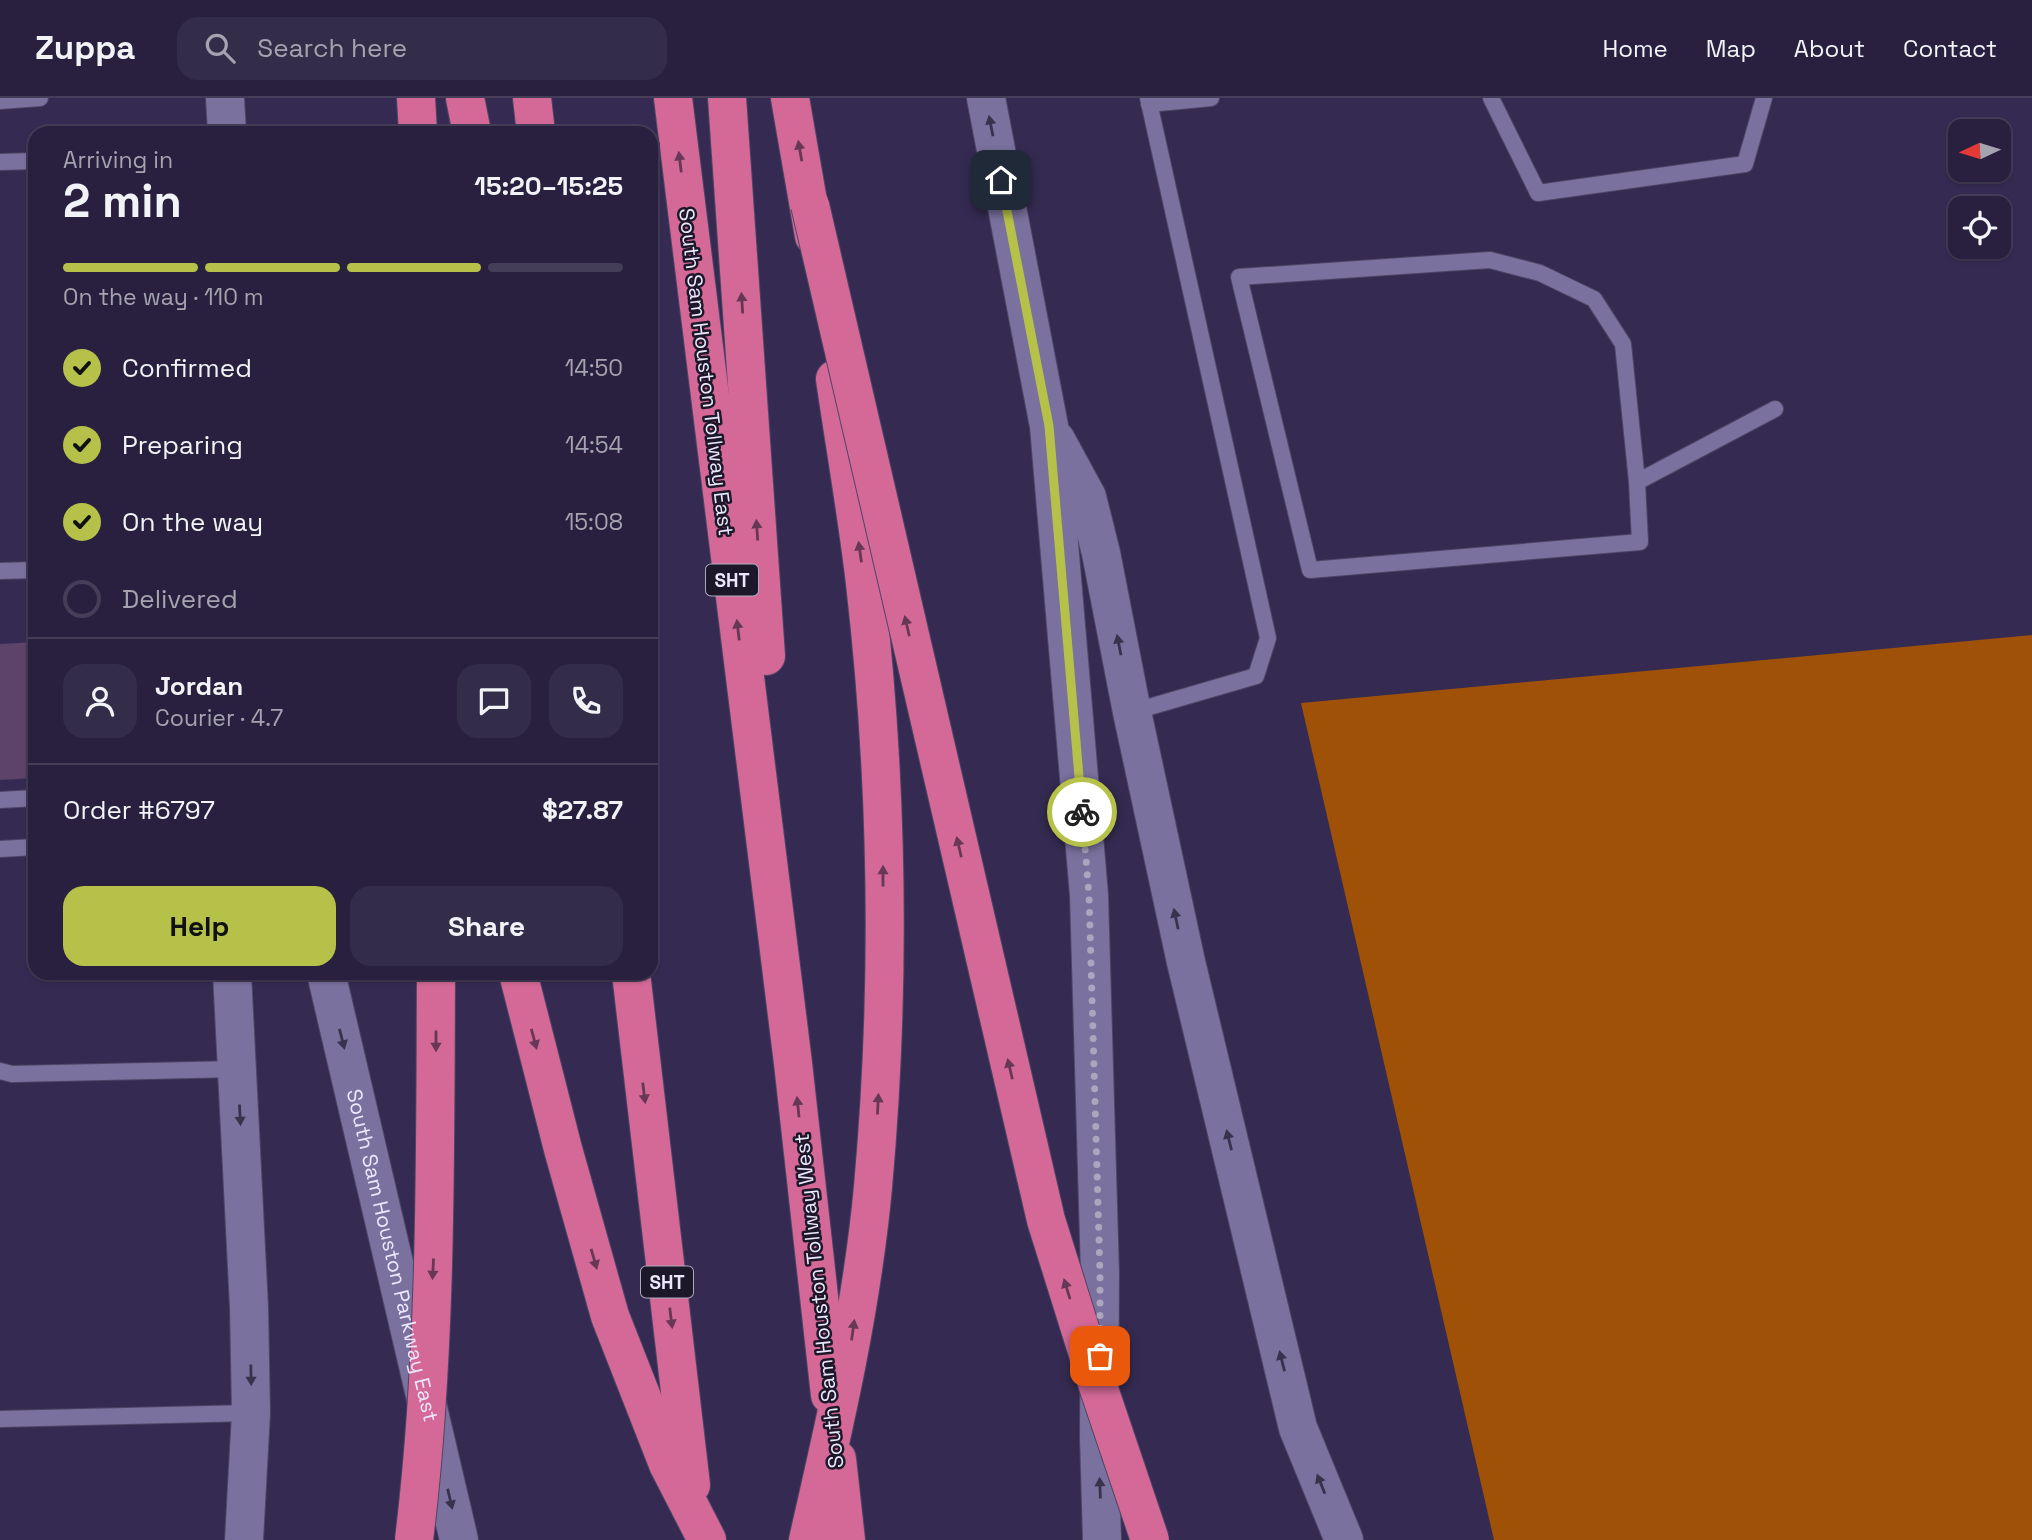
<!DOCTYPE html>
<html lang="en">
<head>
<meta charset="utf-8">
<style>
  :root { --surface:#28203e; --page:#342d49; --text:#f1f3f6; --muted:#a5a3b0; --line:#443e58; --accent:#b6c149 }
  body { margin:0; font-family:"Space Grotesk",sans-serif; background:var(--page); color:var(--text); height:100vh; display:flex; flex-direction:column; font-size:26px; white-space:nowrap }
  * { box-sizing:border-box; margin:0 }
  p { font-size:23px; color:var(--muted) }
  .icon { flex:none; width:38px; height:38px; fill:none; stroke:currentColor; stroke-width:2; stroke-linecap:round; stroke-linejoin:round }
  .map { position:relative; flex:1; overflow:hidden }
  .details { position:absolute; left:28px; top:28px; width:630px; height:854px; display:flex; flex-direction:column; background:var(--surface); border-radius:21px; box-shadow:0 2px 5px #0004,0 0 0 2px var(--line) }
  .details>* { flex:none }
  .needle { width:46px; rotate:266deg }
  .fabs { position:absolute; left:1948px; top:21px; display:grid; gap:14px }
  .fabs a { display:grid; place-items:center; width:63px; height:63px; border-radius:14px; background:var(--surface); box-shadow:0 2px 5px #0004,0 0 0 2px var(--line); font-size:35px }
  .pin { position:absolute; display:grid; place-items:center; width:60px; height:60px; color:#fff; margin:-30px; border-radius:14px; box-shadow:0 4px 10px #0006 }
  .courier { position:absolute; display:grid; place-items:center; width:70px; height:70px; margin:-35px; border:5px solid #b6c149; border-radius:50%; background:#fff; color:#222; box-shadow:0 2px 9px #0007 }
  .headline em { font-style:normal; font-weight:700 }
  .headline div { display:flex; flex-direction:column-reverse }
  .headline { display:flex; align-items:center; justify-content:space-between; height:119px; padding:0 35px }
  h1 { font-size:46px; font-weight:700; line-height:52px }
  .bar { display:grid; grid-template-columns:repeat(4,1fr); gap:10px 7px; align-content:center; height:84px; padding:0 35px }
  .bar i { height:9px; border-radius:5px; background:var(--line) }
  .bar .current { background:var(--accent) }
  .bar p { grid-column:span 4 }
  .line { display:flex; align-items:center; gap:18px; padding:0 35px; border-top:2px solid var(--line) }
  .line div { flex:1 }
  .round { display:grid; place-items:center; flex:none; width:74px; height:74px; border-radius:21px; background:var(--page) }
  ol { padding:0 35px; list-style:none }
  li { display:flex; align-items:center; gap:21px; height:77px }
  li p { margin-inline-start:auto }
  li .icon { padding:7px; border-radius:50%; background:var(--accent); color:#111; stroke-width:4 }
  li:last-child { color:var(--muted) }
  li i { width:38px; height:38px; border:4px solid var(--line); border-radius:50% }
  .action { display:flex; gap:14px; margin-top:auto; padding:14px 35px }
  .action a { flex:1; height:80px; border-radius:21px; background:var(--accent); color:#111; font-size:28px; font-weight:700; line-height:80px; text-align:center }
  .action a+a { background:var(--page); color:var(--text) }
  header { display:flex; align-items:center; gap:42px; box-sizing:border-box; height:98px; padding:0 35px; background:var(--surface); border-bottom:2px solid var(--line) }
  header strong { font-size:33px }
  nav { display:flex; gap:38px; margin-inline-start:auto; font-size:24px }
  .search { width:490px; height:63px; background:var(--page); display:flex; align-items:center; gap:18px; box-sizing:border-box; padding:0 24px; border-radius:21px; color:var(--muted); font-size:26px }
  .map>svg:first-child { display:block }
</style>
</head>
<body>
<header>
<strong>Zuppa</strong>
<div class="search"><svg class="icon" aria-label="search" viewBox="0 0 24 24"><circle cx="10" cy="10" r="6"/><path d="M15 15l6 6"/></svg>Search here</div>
<nav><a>Home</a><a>Map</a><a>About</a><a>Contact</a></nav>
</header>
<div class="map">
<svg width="2032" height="1442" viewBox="0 0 2032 1442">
  <rect width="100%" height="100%" fill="#352b52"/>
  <polygon fill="#9f5108" points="2032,537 2032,1442 1494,1442 1301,605"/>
  <polygon fill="#5d4369" points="35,544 35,680 0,682 0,546"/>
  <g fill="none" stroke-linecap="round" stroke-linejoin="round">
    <defs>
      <g id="lane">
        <polyline points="1491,0 1538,95 1745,66 1764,0"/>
        <polyline points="0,3 40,0"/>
        <polyline points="1149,6 1211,0"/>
        <polyline points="0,64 35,63"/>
        <polyline points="1637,384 1623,246 1594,201 1540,175 1490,162 1239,179 1310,472 1640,444 1637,384 1775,311"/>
        <polyline points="0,473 35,472"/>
        <polyline points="1132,614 1256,578 1268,540 1148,0"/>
        <polyline points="0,702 35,700"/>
        <polyline points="0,751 35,749"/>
        <polyline points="0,973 12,976 238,971"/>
        <polyline points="0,1321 251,1315"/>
      </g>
      <g id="secondary">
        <polyline points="225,0 227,35"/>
        <polyline points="986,0 1049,328 1089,797 1100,1176 1099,1339 1102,1442"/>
        <polyline points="1056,342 1087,399 1101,455 1132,614 1186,864 1298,1330 1344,1442"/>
        <polyline points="232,875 249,1209 251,1315 244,1442"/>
        <path id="s1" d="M326,875L459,1442"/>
      </g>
      <g id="highway">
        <polyline points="416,0 418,35"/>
        <polyline points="465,0 472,35"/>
        <polyline points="532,0 536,35"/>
        <polyline points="673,0 793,965 830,1297"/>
        <polyline points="727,0 766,558"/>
        <polyline points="790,0 814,138"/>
        <polyline points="518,875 563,1051 610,1218 668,1366 707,1442"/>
        <polyline points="631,875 691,1387"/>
        <polyline points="837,1361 846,1442"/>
        <path d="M808,1442C835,1325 862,1209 873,1089C891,889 888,685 865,485C857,417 845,349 835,281"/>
      </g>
    </defs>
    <use href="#lane" stroke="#4e4566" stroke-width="18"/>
    <use href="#secondary" stroke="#4e4566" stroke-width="40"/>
    <use href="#highway" stroke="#4e4566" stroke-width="40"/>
    <use href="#lane" stroke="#7b719e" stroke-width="16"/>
    <use href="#secondary" stroke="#7b719e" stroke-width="38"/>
    <use href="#highway" stroke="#d46997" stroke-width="38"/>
    <defs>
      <g id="highway-bridge">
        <polyline points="810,107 1046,1122 1098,1288 1150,1442"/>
        <path d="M414,1442C437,1254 435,1064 436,875"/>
      </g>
    </defs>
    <use href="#highway-bridge" stroke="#4e4566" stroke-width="40" stroke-linecap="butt"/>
    <use href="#highway-bridge" stroke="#d46997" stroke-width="38"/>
  </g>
  <defs><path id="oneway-solid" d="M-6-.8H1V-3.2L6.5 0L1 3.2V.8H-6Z" transform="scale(1.75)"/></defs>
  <g fill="#38324c">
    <use href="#oneway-solid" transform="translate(991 28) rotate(-101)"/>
    <use href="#oneway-solid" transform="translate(1119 547) rotate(-101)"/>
    <use href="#oneway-solid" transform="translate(1176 821) rotate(-102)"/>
    <use href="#oneway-solid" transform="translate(342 941) rotate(76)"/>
    <use href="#oneway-solid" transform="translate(240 1017) rotate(87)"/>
    <use href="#oneway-solid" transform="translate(1229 1042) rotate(-104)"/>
    <use href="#oneway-solid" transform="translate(1282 1263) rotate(-104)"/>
    <use href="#oneway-solid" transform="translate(251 1277) rotate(89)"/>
    <use href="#oneway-solid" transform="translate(1321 1386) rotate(-112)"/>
    <use href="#oneway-solid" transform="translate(1100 1390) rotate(-92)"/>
    <use href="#oneway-solid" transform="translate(450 1401) rotate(77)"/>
  </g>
  <g fill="#663855">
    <use href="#oneway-solid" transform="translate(800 53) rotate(-100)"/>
    <use href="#oneway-solid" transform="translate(680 64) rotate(-97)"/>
    <use href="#oneway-solid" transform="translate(742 205) rotate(-94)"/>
    <use href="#oneway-solid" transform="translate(757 432) rotate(-94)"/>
    <use href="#oneway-solid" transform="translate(860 454) rotate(-98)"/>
    <use href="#oneway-solid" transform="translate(907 528) rotate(-103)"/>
    <use href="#oneway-solid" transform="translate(738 532) rotate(-97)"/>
    <use href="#oneway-solid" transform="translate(959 749) rotate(-103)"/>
    <use href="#oneway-solid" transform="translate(883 778) rotate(-90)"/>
    <use href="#oneway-solid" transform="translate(534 941) rotate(75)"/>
    <use href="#oneway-solid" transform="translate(436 943) rotate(90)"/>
    <use href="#oneway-solid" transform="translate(1010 971) rotate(-103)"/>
    <use href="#oneway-solid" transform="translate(644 995) rotate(83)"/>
    <use href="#oneway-solid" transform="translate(878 1006) rotate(-87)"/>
    <use href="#oneway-solid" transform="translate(798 1009) rotate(-96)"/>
    <use href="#oneway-solid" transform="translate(594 1161) rotate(74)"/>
    <use href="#oneway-solid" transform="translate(433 1171) rotate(93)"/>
    <use href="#oneway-solid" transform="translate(1067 1191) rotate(-107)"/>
    <use href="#oneway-solid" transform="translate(671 1220) rotate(83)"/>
    <use href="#oneway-solid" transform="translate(853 1232) rotate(-82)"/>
  </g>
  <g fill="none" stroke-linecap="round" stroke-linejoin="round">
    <polyline stroke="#aba5c0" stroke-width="7" stroke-dasharray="0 12.6" points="1082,714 1089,797 1100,1176 1100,1258"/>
    <polyline stroke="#b6c149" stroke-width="9" points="1001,82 1049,328 1082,714"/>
  </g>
  <g text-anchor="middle" stroke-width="5" stroke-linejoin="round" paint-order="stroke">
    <g fill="#1c1729" stroke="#ada9bd" stroke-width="2">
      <rect x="706" y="466.5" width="52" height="31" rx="5"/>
      <rect x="641" y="1168.5" width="52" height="31" rx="5"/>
    </g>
    <g font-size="19" font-weight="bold" fill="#ebe7fc">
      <text x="732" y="489">SHT</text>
      <text x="667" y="1191">SHT</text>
    </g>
    <g font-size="21" fill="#ebe7fc" stroke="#1c1729">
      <text transform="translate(706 274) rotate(83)" y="7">South Sam Houston Tollway East</text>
      <text dy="7" stroke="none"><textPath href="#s1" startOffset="290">South Sam Houston Parkway East</textPath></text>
      <text transform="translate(819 1203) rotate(-96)" y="7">South Sam Houston Tollway West</text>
    </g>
  </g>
</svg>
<div class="fabs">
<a><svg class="needle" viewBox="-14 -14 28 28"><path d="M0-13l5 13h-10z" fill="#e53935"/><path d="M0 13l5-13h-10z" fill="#a5a3b0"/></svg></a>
<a><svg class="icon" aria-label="locate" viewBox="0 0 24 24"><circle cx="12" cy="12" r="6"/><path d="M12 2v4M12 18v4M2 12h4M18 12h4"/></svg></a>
</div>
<div class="pin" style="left:1100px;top:1258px;background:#ea580c"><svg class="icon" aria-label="bag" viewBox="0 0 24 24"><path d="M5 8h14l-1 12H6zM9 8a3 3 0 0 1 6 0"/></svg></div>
<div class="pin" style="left:1001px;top:82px;background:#1f2937"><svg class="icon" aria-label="home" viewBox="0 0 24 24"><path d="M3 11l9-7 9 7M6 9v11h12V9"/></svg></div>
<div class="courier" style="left:1082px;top:714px"><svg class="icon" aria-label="bike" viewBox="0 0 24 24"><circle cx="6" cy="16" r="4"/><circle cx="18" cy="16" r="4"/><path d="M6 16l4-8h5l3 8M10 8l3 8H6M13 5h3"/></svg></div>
<section class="details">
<div class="headline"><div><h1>2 min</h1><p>Arriving in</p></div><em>15:20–15:25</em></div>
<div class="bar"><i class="current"></i><i class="current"></i><i class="current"></i><i></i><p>On the way · 110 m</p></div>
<ol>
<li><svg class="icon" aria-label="check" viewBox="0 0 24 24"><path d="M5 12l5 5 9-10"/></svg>Confirmed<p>14:50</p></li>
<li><svg class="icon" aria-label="check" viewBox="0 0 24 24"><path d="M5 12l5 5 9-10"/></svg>Preparing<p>14:54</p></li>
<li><svg class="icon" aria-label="check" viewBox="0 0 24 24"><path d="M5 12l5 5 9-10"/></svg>On the way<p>15:08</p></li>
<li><i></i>Delivered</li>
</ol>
<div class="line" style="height:126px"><a class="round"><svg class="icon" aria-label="person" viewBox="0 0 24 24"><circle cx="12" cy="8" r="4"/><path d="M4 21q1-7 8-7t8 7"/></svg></a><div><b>Jordan</b><p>Courier · 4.7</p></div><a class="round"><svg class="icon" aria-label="chat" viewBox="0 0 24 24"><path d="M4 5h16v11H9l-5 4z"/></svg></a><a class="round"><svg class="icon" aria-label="phone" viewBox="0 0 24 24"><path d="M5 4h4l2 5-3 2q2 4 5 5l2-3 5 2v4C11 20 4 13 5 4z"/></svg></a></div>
<div class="line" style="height:91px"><div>Order #6797</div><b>$27.87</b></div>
<div class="action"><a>Help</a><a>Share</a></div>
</section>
</div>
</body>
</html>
